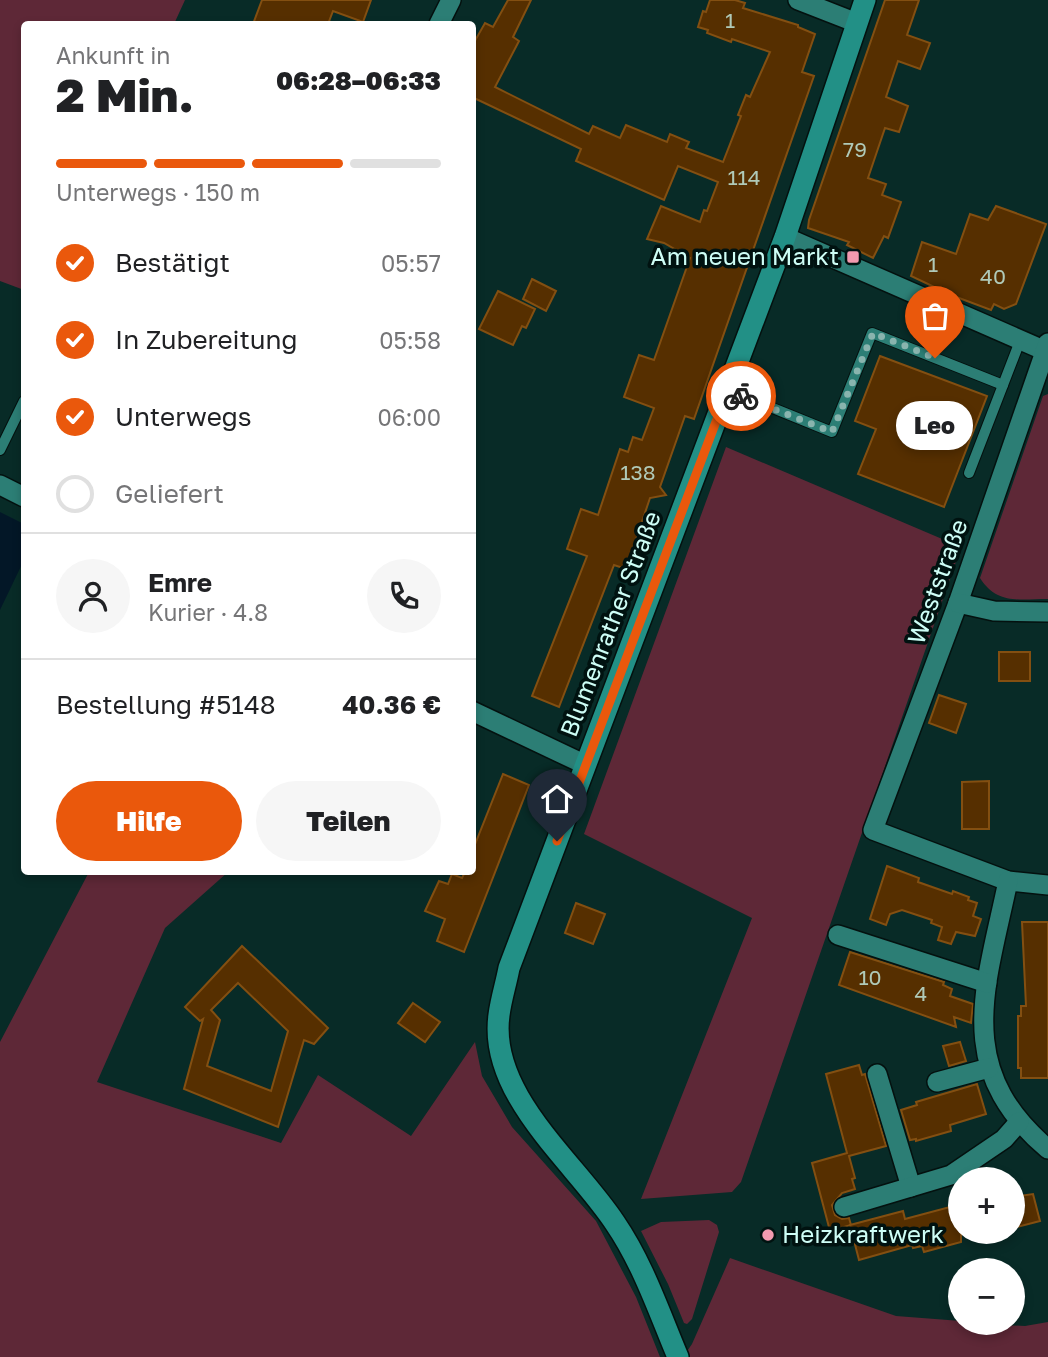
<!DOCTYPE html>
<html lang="de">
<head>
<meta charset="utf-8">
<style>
  :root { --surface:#fff; --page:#f6f6f6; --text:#202124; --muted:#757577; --line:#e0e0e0; --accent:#ea580c }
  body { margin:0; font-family:"Golos Text",sans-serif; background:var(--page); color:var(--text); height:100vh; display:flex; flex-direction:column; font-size:26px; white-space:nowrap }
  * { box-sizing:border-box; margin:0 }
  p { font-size:23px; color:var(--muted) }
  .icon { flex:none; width:38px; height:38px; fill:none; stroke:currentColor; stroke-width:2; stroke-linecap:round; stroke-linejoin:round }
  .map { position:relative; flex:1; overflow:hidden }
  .side { position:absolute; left:21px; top:21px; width:455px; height:854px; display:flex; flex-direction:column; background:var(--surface); border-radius:7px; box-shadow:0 4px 10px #0003 }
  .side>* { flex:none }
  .controls { position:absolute; left:948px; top:1167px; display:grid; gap:14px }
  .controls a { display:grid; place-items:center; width:77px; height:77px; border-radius:50%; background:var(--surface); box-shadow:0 4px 10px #0003; font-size:35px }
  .pin { position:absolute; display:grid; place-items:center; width:60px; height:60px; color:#fff; margin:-72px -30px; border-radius:50% 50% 50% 0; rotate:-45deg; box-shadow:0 0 7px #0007 }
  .pin .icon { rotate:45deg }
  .courier { position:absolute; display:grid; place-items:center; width:70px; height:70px; margin:-35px; border:5px solid #ea580c; border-radius:50%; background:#fff; color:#222; box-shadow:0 2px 9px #0007 }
  .bubble { position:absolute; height:49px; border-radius:24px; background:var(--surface); box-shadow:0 4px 10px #0003; font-size:23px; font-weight:800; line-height:49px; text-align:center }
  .headline em { font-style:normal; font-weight:800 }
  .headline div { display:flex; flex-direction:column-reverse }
  .headline { display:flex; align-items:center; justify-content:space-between; height:119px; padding:0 35px }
  h1 { font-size:46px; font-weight:800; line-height:52px }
  .bar { display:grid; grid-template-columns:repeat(4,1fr); gap:10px 7px; align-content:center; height:84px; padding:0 35px }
  .bar i { height:9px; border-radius:5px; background:var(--line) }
  .bar .current { background:var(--accent) }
  .bar p { grid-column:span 4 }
  .line { display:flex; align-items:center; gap:18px; padding:0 35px; border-top:2px solid var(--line) }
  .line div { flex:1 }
  .round { display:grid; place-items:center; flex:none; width:74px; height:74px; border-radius:37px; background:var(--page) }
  ol { padding:0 35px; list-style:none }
  li { display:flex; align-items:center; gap:21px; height:77px }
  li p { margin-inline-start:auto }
  li .icon { padding:7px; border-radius:50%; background:var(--accent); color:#fff; stroke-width:4 }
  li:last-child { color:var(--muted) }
  li i { width:38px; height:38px; border:4px solid var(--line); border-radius:50% }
  .cta { display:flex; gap:14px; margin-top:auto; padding:14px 35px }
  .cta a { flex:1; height:80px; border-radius:42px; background:var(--accent); color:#fff; font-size:28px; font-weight:800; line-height:80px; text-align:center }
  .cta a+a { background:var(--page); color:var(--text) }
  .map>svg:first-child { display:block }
</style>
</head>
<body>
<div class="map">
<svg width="1048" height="1357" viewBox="0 0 1048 1357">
  <rect width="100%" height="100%" fill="#082b27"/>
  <g fill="#5e2837">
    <polygon points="0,0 185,0 174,24 24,24 24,290 0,281"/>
    <path d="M1048,394V599C1020,599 997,605 980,578L1043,396Z"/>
    <polygon points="726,447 961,547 741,1182 732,1192 641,1199 752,918 584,834"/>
    <polygon points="89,872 228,872 165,928 97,1082 281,1143 318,1075 411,1136 475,1042 482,1076 512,1127 596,1221 636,1297 660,1357 0,1357 0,1042"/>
    <polygon points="709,1220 717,1225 719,1232 692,1319 687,1324 684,1323 668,1284 641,1231 661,1222"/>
    <polygon points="730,1258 896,1316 961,1321 961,1323 1025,1326 1048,1322 1048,1357 683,1357 692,1344"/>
  </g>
  <polygon fill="#031727" points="0,512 24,524 24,560 0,610"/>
  <g fill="#562f00" stroke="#834f11" stroke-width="2" fill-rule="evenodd">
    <polygon points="262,0 371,0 363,22 333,11 328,24 253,24"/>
    <polygon points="508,0 531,0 513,37 519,41 495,87 589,134 593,126 620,138 626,125 667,142 670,134 689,142 686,148 723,162 741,116 738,115 746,95 750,97 770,52 732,39 731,42 707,33 708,30 698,27 703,11 706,12 710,0 735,0 745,3 743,8 798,25 798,27 815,34 802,72 814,76 694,419 685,416 660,487 666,495 650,498 626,569 614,565 559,707 532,696 587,556 567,549 581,509 598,515 620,449 628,452 633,437 642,440 654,408 624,397 639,355 654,360 690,258 664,243 647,239 661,206 700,222 704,210 707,211 718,182 678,166 664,200 576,161 581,149 472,97 472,46 485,23 493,27"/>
    <polygon points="885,0 919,0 907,35 930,43 920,69 898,61 886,97 908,106 899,132 885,128 868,178 886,184 882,195 901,202 888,238 884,236 873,258 847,245 849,242 808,228 809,220"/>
    <polygon points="996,206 1046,224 1016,304 1004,309 994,304 991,310 951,295 911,276 922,242 956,254 970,214 988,220"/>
    <polygon points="532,279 556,291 546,311 523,299"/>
    <polygon points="498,291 535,309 526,328 522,326 513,345 479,329"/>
    <polygon points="880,356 987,396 944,507 858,474 876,429 855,421"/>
    <rect x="999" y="652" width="31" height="29"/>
    <polygon points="939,695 966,704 956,733 929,723"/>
    <polygon points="503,774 529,785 464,952 437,941 445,919 425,911 439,881 448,884 452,874 462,878 465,872 472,872 472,852"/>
    <polygon points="989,781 989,829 962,829 962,782"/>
    <polygon points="887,866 919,878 918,882 952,894 953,891 969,897 968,900 977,903 973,916 981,919 975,936 956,932 951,944 938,940 942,927 931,923 932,920 902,910 890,914 886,925 870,919"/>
    <polygon points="576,903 605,914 593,944 565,933"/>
    <polygon points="1022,922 1048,922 1048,1078 1021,1078 1021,1068 1018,1068 1018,1016 1021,1016 1021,1006 1026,1006"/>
    <path d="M242,946L328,1028L314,1044L304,1040L278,1127L184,1089L203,1019L200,1021L185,1007ZM238,983L288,1031L271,1091L207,1066L220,1020L211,1010Z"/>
    <polygon points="850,952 944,982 943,985 952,989 950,996 973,1004 971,1023 954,1017 956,1027 839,985"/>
    <polygon points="413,1003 440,1022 425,1042 398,1023"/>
    <polygon points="960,1042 966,1061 949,1066 943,1046"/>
    <polygon points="859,1065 862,1075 865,1074 886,1146 849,1156 855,1178 852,1179 855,1189 842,1193 832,1205 835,1215 842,1219 849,1218 851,1225 830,1231 812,1163 847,1153 826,1074"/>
    <polygon points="977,1084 986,1114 950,1125 951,1131 916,1141 916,1139 910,1140 901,1110 917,1105 916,1102"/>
    <polygon points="1033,1194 1040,1221 1013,1228 1013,1197"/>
    <polygon points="961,1204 961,1242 924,1252 922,1246 913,1248 912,1245 859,1260 850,1225 903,1211 905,1219"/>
  </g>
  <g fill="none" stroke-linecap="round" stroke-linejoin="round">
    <defs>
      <g id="lane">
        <polyline points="728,390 832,432 872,333 1003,385 1020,341"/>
        <polyline points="0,450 24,401"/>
        <polyline points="969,473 1003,385"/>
      </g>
      <g id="street">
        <polyline points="798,0 857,23"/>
        <polyline points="439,24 451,0"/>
        <polyline points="785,237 1048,352"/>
        <polyline points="1048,343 958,603 873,830 1008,881 1048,885"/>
        <polyline points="0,485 24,497"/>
        <polyline points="958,603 994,611 1048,612"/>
        <polyline points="472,711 586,765"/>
        <path d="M1008,881C986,987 952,1068 1048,1149"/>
        <polyline points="838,935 987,983"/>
        <polyline points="877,1074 911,1187"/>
        <polyline points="937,1082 989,1068"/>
        <polyline points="844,1207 951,1175 1004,1139 1019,1122"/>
      </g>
      <path id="secondary" d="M678,1357C659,1312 643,1264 615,1223C575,1162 488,1095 499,1015C501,999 506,984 509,968L785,237L865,0"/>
    </defs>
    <use href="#lane" stroke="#04110f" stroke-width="12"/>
    <use href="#street" stroke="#04110f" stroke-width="22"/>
    <use href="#secondary" stroke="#04110f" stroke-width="24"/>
    <use href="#lane" stroke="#2c7e75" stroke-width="10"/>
    <use href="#street" stroke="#2c7e75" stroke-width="19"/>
    <use href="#secondary" stroke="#229086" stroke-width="21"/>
  </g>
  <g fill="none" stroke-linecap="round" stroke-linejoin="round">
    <polyline stroke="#89b4ae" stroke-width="7" stroke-dasharray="0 12.6" points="741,396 832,432 873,333 935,358"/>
    <polyline stroke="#ea580c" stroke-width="9" points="557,841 728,390 741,396"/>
  </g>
  <g fill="#f29aaf" stroke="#001210" stroke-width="2.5">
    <rect x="846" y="250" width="14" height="14" rx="3.5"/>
    <circle cx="768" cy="1235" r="7"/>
  </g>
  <g text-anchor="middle" stroke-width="7" stroke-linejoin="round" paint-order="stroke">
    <g font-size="21" fill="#b0cab8">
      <text x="730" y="28">1</text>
      <text x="855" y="157">79</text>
      <text x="744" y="185">114</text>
      <text x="933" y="272">1</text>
      <text x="993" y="284">40</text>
      <text x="638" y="480">138</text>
      <text x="870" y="985">10</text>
      <text x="921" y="1001">4</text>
    </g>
    <g font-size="24" fill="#cefef6" stroke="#001210" text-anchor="end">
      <text x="839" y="265">Am neuen Markt</text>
      <text x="782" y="1243" text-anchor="start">Heizkraftwerk</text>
    </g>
    <g font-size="24" fill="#cefef6" stroke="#001210">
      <text transform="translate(938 582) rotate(-70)" y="8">Weststraße</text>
      <text transform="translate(611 624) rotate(-69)" y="8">Blumenrather Straße</text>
    </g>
  </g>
</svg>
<div class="controls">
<a>+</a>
<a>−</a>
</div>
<div class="pin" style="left:935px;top:358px;background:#ea580c"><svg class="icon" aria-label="bag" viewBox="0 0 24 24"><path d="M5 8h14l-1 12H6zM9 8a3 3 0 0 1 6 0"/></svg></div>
<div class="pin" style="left:557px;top:841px;background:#1f2937"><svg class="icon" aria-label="home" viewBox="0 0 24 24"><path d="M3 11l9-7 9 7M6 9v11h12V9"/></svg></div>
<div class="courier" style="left:741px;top:396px"><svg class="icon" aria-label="bike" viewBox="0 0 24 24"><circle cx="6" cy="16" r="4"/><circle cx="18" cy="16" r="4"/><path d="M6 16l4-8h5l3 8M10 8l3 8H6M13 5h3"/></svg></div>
<div class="bubble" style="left:896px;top:401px;width:77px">Leo</div>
<section class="side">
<div class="headline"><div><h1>2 Min.</h1><p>Ankunft in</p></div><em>06:28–06:33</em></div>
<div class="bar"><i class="current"></i><i class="current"></i><i class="current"></i><i></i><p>Unterwegs · 150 m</p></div>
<ol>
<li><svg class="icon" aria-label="check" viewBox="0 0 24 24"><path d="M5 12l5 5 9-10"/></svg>Bestätigt<p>05:57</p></li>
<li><svg class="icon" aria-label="check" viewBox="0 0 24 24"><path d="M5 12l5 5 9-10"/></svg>In Zubereitung<p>05:58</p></li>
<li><svg class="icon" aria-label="check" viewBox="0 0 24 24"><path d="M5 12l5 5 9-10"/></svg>Unterwegs<p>06:00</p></li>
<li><i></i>Geliefert</li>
</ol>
<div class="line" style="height:126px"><a class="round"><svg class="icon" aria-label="person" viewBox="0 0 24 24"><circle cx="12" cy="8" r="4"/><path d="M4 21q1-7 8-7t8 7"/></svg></a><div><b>Emre</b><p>Kurier · 4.8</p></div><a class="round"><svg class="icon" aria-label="phone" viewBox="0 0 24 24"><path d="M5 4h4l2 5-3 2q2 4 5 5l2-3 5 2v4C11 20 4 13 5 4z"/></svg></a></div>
<div class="line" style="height:91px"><div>Bestellung #5148</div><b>40.36 €</b></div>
<div class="cta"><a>Hilfe</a><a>Teilen</a></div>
</section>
</div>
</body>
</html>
